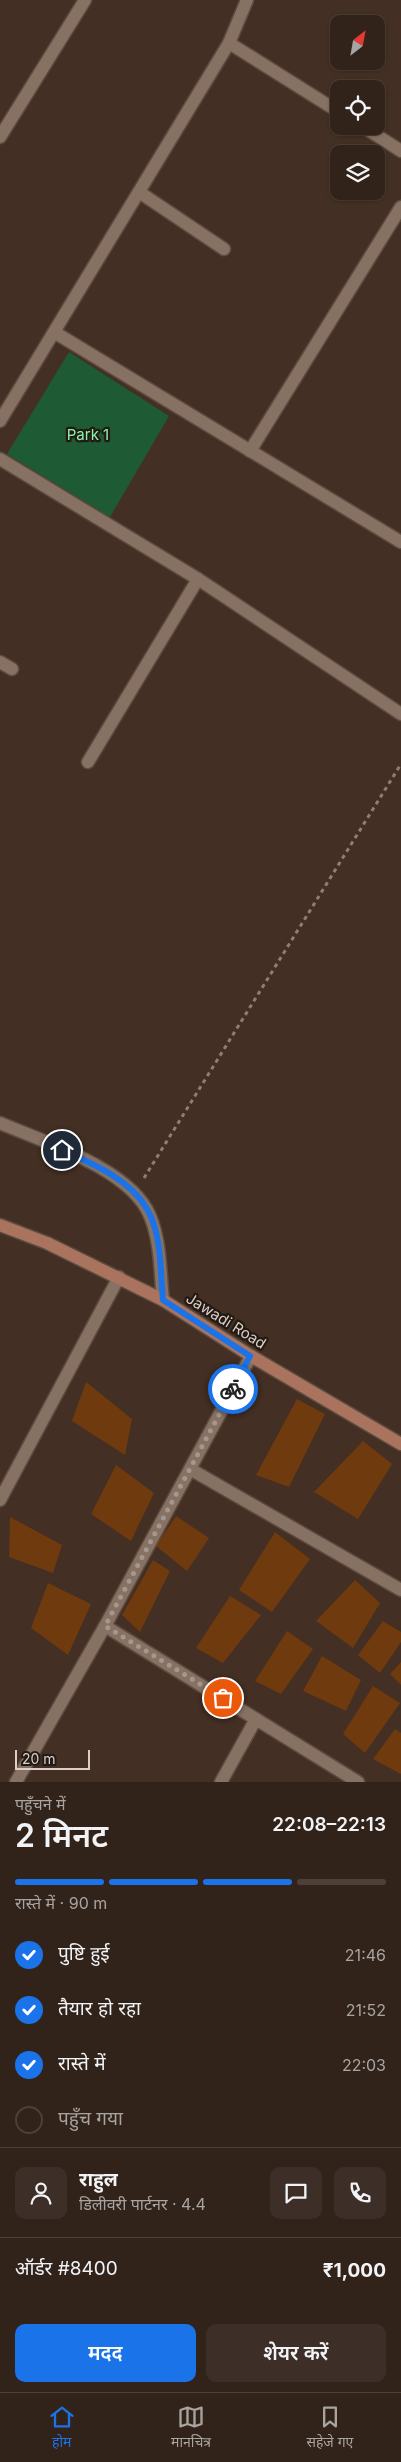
<!DOCTYPE html>
<html lang="hi">
<head>
<meta charset="utf-8">
<style>
  :root { --surface:#32231a; --page:#3d2f27; --text:#f1f3f6; --muted:#a8a4a2; --line:#4d4039; --accent:#1a73e8 }
  body { margin:0; font-family:Inter,"Noto Sans Devanagari",sans-serif; background:var(--page); color:var(--text); height:100vh; display:flex; flex-direction:column; font-size:19px; white-space:nowrap }
  * { box-sizing:border-box; margin:0 }
  p { font-size:16px; color:var(--muted) }
  .icon { flex:none; width:28px; height:28px; fill:none; stroke:currentColor; stroke-width:2; stroke-linecap:round; stroke-linejoin:round }
  .map { position:relative; height:1782px; overflow:hidden }
  .details { display:flex; flex-direction:column; background:var(--surface); flex:1 }
  .details>* { flex:none }
  .needle { width:32px; rotate:31deg }
  .controls { position:absolute; left:330px; top:15px; display:grid; gap:10px }
  .controls a { display:grid; place-items:center; width:55px; height:55px; border-radius:10px; background:var(--surface); box-shadow:0 1px 4px #0004,0 0 0 1px var(--line); font-size:25px }
  .scale { position:absolute; left:15px; bottom:12px; width:75px; box-sizing:border-box; padding-left:5px; border:2px solid #dbcfc7; border-top:0; font-size:14px; line-height:18px; white-space:nowrap; color:#dbcfc7; -webkit-text-stroke:4px #231a14; paint-order:stroke }
  .pin { position:absolute; display:grid; place-items:center; width:42px; height:42px; color:#fff; margin:-21px; border:2px solid #fff; border-radius:50%; box-shadow:0 1px 5px #0007 }
  .courier { position:absolute; display:grid; place-items:center; width:50px; height:50px; margin:-25px; border:4px solid #1a73e8; border-radius:50%; background:#fff; color:#222; box-shadow:0 1px 6px #0007 }
  .summary em { font-style:normal; font-weight:600 }
  .summary div { display:flex; flex-direction:column-reverse }
  .summary { display:flex; align-items:center; justify-content:space-between; height:85px; padding:0 15px }
  h1 { font-size:32px; font-weight:600; line-height:38px }
  .bar { display:grid; grid-template-columns:repeat(4,1fr); gap:8px 5px; align-content:center; height:60px; padding:0 15px }
  .bar i { height:6px; border-radius:4px; background:var(--line) }
  .bar .on { background:var(--accent) }
  .bar p { grid-column:span 4 }
  .line { display:flex; align-items:center; gap:12px; padding:0 15px; border-top:1px solid var(--line) }
  .line div { flex:1 }
  .round { display:grid; place-items:center; flex:none; width:52px; height:52px; border-radius:10px; background:var(--page) }
  ol { padding:0 15px; list-style:none }
  li { display:flex; align-items:center; gap:15px; height:55px }
  li p { margin-inline-start:auto }
  li .icon { padding:5px; border-radius:50%; background:var(--accent); color:#fff; stroke-width:4 }
  li:last-child { color:var(--muted) }
  li i { width:28px; height:28px; border:2px solid var(--line); border-radius:50% }
  .button { display:flex; gap:10px; margin-top:auto; padding:10px 15px }
  .button a { flex:1; height:58px; border-radius:10px; background:var(--accent); color:#fff; font-size:20px; font-weight:600; line-height:58px; text-align:center }
  .button a+a { background:var(--page); color:var(--text) }
  .menu { display:flex; justify-content:space-around; align-items:center; height:70px; border-top:1px solid var(--line); background:var(--surface); font-size:14px; color:var(--muted) }
  .menu a { display:grid; justify-items:center; gap:2px }
  .menu .on { color:var(--accent) }
  .map>svg:first-child { display:block }
</style>
</head>
<body>
<div class="map">
<svg width="401" height="1782" viewBox="0 0 401 1782">
  <rect width="100%" height="100%" fill="#432f23"/>
  <polygon fill="#1e5a33" points="69,352 169,416 110,517 7,454"/>
  <g fill="#6f3a0d">
    <polygon points="86,1382 132,1419 125,1455 72,1421"/>
    <polygon points="297,1399 325,1414 289,1487 256,1475"/>
    <polygon points="363,1441 392,1464 358,1519 314,1492"/>
    <polygon points="116,1465 154,1493 131,1541 91,1514"/>
    <polygon points="176,1516 209,1538 187,1571 156,1546"/>
    <polygon points="10,1517 62,1545 53,1573 9,1557"/>
    <polygon points="275,1532 310,1559 272,1612 239,1590"/>
    <polygon points="153,1560 170,1571 140,1632 122,1615"/>
    <polygon points="355,1580 380,1603 353,1648 316,1621"/>
    <polygon points="48,1583 91,1604 68,1655 31,1628"/>
    <polygon points="230,1596 261,1615 223,1663 196,1648"/>
    <polygon points="383,1621 401,1632 401,1642 380,1673 358,1655"/>
    <polygon points="287,1631 313,1649 281,1694 255,1681"/>
    <polygon points="322,1656 361,1680 346,1711 303,1691"/>
    <polygon points="401,1662 401,1685 390,1674"/>
    <polygon points="373,1686 400,1703 365,1753 343,1734"/>
    <polygon points="395,1729 401,1733 401,1774 373,1759"/>
  </g>
  <g fill="none" stroke-linecap="round" stroke-linejoin="round">
    <defs>
      <g id="street">
        <polyline points="229,43 339,112"/>
        <polyline points="362,126 401,151"/>
        <polyline points="0,137 85,0"/>
        <polyline points="139,192 224,249"/>
        <polyline points="54,332 401,542"/>
        <polyline points="0,421 229,43 247,0"/>
        <polyline points="250,451 401,207"/>
        <polyline points="0,459 198,579 401,714"/>
        <polyline points="0,662 12,669"/>
        <polyline points="88,762 198,579"/>
        <path d="M0,1123C44,1142 131,1169 150,1216C161,1242 160,1273 163,1300"/>
        <polyline points="251,1356 105,1626 358,1782"/>
        <polyline points="190,1469 401,1590"/>
        <polyline points="0,1500 119,1277"/>
        <polyline points="16,1782 105,1626"/>
        <polyline points="221,1782 256,1719"/>
      </g>
      <polyline id="secondary" points="0,1225 47,1243 163,1300 251,1356 401,1444"/>
    </defs>
    <use href="#street" stroke="#5b4b40" stroke-width="15"/>
    <use href="#secondary" stroke="#5b4b40" stroke-width="15"/>
    <polyline stroke="#8e7e74" stroke-width="3" stroke-dasharray="4 4" stroke-linecap="butt" points="144,1178 401,764"/>
    <use href="#street" stroke="#877162" stroke-width="12"/>
    <use href="#secondary" stroke="#aa735d" stroke-width="12"/>
  </g>
  <g fill="none" stroke-linecap="round" stroke-linejoin="round">
    <polyline stroke="#a6978e" stroke-width="5" stroke-dasharray="0 9" points="223,1698 105,1626 233,1389"/>
    <path stroke="#1a73e8" stroke-width="6" d="M62,1150C91,1163 130,1179 147,1209C162,1234 160,1271 163,1300L250,1356L233,1389"/>
  </g>
  <g text-anchor="middle" stroke-width="4.5" stroke-linejoin="round" paint-order="stroke">
    <g font-size="15" fill="#89f4a8" stroke="#231a14">
      <text x="88" y="440">Park 1</text>
    </g>
    <g font-size="15" fill="#dbcfc7" stroke="#231a14">
      <text transform="translate(226 1321) rotate(32)" y="5">Jawadi Road</text>
    </g>
  </g>
</svg>
<div class="controls">
<a><svg class="needle" viewBox="-14 -14 28 28"><path d="M0-13l5 13h-10z" fill="#e53935"/><path d="M0 13l5-13h-10z" fill="#a8a4a2"/></svg></a>
<a><svg class="icon" aria-label="locate" viewBox="0 0 24 24"><circle cx="12" cy="12" r="6"/><path d="M12 2v4M12 18v4M2 12h4M18 12h4"/></svg></a>
<a><svg class="icon" aria-label="layers" viewBox="0 0 24 24"><path d="M12 4l9 5-9 5-9-5zM3 14l9 5 9-5"/></svg></a>
</div>
<div class="scale">20 m</div>
<div class="pin" style="left:223px;top:1698px;background:#ea580c"><svg class="icon" aria-label="bag" viewBox="0 0 24 24"><path d="M5 8h14l-1 12H6zM9 8a3 3 0 0 1 6 0"/></svg></div>
<div class="pin" style="left:62px;top:1150px;background:#1f2937"><svg class="icon" aria-label="home" viewBox="0 0 24 24"><path d="M3 11l9-7 9 7M6 9v11h12V9"/></svg></div>
<div class="courier" style="left:233px;top:1389px"><svg class="icon" aria-label="bike" viewBox="0 0 24 24"><circle cx="6" cy="16" r="4"/><circle cx="18" cy="16" r="4"/><path d="M6 16l4-8h5l3 8M10 8l3 8H6M13 5h3"/></svg></div>
</div>
<section class="details">
<div class="summary"><div><h1>2 मिनट</h1><p>पहुँचने में</p></div><em>22:08–22:13</em></div>
<div class="bar"><i class="on"></i><i class="on"></i><i class="on"></i><i></i><p>रास्ते में · 90 m</p></div>
<ol>
<li><svg class="icon" aria-label="check" viewBox="0 0 24 24"><path d="M5 12l5 5 9-10"/></svg>पुष्टि हुई<p>21:46</p></li>
<li><svg class="icon" aria-label="check" viewBox="0 0 24 24"><path d="M5 12l5 5 9-10"/></svg>तैयार हो रहा<p>21:52</p></li>
<li><svg class="icon" aria-label="check" viewBox="0 0 24 24"><path d="M5 12l5 5 9-10"/></svg>रास्ते में<p>22:03</p></li>
<li><i></i>पहुँच गया</li>
</ol>
<div class="line" style="height:90px"><a class="round"><svg class="icon" aria-label="person" viewBox="0 0 24 24"><circle cx="12" cy="8" r="4"/><path d="M4 21q1-7 8-7t8 7"/></svg></a><div><b>राहुल</b><p>डिलीवरी पार्टनर · 4.4</p></div><a class="round"><svg class="icon" aria-label="chat" viewBox="0 0 24 24"><path d="M4 5h16v11H9l-5 4z"/></svg></a><a class="round"><svg class="icon" aria-label="phone" viewBox="0 0 24 24"><path d="M5 4h4l2 5-3 2q2 4 5 5l2-3 5 2v4C11 20 4 13 5 4z"/></svg></a></div>
<div class="line" style="height:65px"><div>ऑर्डर #8400</div><b>₹1,000</b></div>
<div class="button"><a>मदद</a><a>शेयर करें</a></div>
</section>
<nav class="menu">
<a class="on"><svg class="icon" aria-label="home" viewBox="0 0 24 24"><path d="M3 11l9-7 9 7M6 9v11h12V9"/></svg>होम</a>
<a><svg class="icon" aria-label="map" viewBox="0 0 24 24"><path d="M3 6l6-2 6 2 6-2v14l-6 2-6-2-6 2zM9 4v14M15 6v14"/></svg>मानचित्र</a>
<a><svg class="icon" aria-label="saved" viewBox="0 0 24 24"><path d="M7 4h10v16l-5-4-5 4z"/></svg>सहेजे गए</a>
</nav>
</body>
</html>
